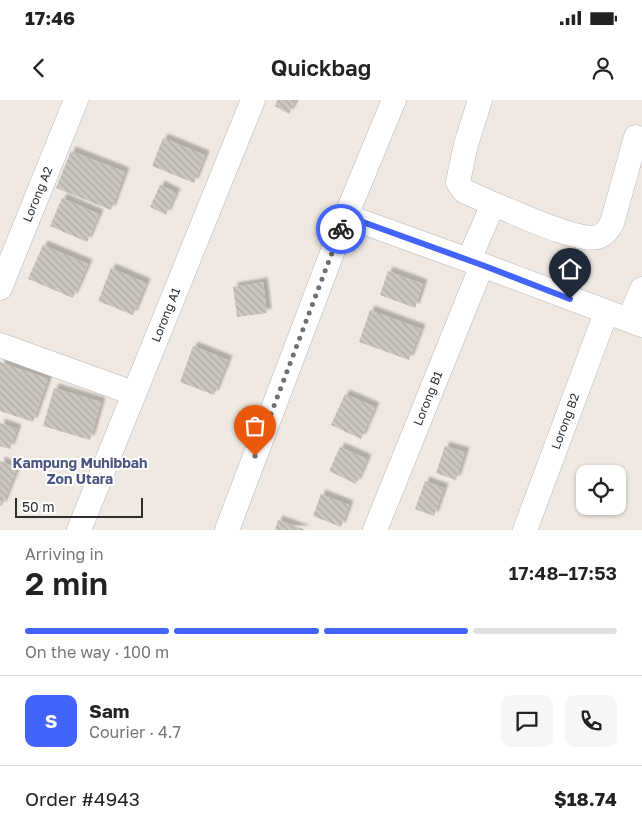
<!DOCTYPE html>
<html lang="en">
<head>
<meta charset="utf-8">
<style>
  :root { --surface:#fff; --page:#f6f6f6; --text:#222; --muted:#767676; --line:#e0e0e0; --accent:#4264fb }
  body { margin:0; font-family:"Golos Text",sans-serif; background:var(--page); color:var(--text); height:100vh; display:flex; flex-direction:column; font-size:19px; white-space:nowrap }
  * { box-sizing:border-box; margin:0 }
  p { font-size:16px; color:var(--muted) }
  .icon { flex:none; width:28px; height:28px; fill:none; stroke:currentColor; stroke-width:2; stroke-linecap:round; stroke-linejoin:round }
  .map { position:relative; height:430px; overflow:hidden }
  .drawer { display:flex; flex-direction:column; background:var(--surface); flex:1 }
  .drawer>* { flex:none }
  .fabs { position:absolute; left:576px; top:365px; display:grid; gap:10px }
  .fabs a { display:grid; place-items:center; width:50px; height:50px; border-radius:10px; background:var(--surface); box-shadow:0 1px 4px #0004; font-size:25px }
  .scale { position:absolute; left:15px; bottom:12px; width:128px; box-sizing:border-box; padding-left:5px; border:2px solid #2e2e2e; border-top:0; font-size:14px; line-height:18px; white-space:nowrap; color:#2e2e2e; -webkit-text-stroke:4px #fff; paint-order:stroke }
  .pin { position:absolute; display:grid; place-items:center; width:42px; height:42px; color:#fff; margin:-51px -21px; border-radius:50% 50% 50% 0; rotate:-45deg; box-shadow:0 0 5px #0007 }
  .pin .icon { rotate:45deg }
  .courier { position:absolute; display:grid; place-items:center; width:50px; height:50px; margin:-25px; border:4px solid #4264fb; border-radius:50%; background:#fff; color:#222; box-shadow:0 1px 6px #0007 }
  .overview em { font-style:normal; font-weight:600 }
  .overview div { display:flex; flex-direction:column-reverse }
  .overview { display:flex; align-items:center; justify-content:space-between; height:85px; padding:0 25px }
  h1 { font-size:32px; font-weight:600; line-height:38px }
  .bar { display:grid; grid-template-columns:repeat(4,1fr); gap:8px 5px; align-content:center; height:60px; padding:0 25px }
  .bar i { height:6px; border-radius:4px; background:var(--line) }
  .bar .on { background:var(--accent) }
  .bar p { grid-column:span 4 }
  .line { display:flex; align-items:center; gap:12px; padding:0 25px; border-top:1px solid var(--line) }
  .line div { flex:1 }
  .round { display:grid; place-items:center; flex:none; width:52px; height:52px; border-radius:10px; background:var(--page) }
  .status { display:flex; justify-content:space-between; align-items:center; height:35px; padding:0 25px; background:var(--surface); direction:ltr }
  .status svg { height:14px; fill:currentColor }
  header { display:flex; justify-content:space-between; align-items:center; height:65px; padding:0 25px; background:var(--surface); font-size:22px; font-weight:600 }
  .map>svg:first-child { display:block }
</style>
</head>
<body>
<div class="status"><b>17:46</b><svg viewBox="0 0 49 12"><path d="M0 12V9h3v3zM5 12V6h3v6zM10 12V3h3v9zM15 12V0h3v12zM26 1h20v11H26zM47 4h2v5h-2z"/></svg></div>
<header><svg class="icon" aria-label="back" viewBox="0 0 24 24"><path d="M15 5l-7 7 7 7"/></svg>Quickbag<svg class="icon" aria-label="person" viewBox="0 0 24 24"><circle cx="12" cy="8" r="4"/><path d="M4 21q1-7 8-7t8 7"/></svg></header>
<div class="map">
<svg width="642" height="430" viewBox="0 0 642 430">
  <defs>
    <pattern id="building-back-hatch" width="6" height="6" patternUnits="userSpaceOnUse" patternTransform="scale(1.25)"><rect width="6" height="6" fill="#cbc7bf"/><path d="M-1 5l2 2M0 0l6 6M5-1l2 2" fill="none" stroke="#afaba4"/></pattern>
    <filter id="shadow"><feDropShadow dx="4.5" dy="-4.5" stdDeviation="1" flood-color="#0004"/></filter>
  </defs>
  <rect width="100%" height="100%" fill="#efe9e1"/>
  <g fill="url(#building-back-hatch)" filter="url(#shadow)">
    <polygon points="277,0 296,0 289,14 275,6"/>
    <polygon points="163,38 205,55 194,83 152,66"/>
    <polygon points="71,51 125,72 111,110 56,88"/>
    <polygon points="160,85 176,93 166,115 150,107"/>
    <polygon points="62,98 99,114 87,142 50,126"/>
    <polygon points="43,145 88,164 73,198 28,179"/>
    <polygon points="111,168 146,183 133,215 98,201"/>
    <polygon points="388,171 423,184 415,208 380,195"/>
    <polygon points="263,182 267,213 237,217 233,187"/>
    <polygon points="370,210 421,229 409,260 359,242"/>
    <polygon points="193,246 228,260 214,295 180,282"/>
    <polygon points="0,262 48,279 33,322 0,311"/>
    <polygon points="54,288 101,302 90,340 43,326"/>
    <polygon points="345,294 375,307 361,339 331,325"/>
    <polygon points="0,323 17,329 10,349 0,346"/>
    <polygon points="445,346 465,352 456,380 436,373"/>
    <polygon points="340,347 367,359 356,384 329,371"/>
    <polygon points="0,361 17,368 2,406 0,405"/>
    <polygon points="425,381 444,388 434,416 415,409"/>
    <polygon points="321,394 349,405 341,427 313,416"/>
    <polygon points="278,420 306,430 275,430"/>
  </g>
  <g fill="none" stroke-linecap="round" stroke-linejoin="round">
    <defs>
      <g id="minor">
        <path d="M493,104C515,112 577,143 598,137C605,134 608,130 612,123L636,37"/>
        <polyline points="346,116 482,165 642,225"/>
        <polyline points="469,160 493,104 464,91 458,82 466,44 480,0"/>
        <path id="s1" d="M0,188L76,0"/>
        <polyline points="629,220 642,189"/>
        <polyline points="0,245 133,293"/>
        <path id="s2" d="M79,430L253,0"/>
        <polyline points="227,430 346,116 394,0"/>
        <path id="s3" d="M375,430L482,165"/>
        <path id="s4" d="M525,430L606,213"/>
      </g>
    </defs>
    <use href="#minor" stroke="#b4b7c1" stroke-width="25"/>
    <use href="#minor" stroke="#fff" stroke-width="24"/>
  </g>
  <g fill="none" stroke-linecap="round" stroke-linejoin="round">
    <polyline stroke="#726f6d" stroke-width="5" stroke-dasharray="0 9" points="255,356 341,129"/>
    <polyline stroke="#4264fb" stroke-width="6" points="341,129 346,116 482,165 570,199"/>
  </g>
  <g text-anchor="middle" stroke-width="4" stroke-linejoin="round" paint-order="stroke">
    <g font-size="12" fill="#2e2e2e" stroke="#fff">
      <text dy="4" stroke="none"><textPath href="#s1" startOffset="101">Lorong A2</textPath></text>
      <text dy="4" stroke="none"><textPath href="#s2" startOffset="232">Lorong A1</textPath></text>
      <text dy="4" stroke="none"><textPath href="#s3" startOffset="142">Lorong B1</textPath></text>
      <text dy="4" stroke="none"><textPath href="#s4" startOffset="116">Lorong B2</textPath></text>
    </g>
    <g font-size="14" font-weight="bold" fill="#4d5680" stroke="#fff">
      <text x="80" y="368">Kampung Muhibbah<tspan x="80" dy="16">Zon Utara</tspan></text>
    </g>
  </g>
</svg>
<div class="fabs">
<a><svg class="icon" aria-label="locate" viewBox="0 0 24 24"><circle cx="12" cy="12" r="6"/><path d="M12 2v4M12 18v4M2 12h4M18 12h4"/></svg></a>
</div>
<div class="scale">50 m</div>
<div class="pin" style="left:255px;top:356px;background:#ea580c"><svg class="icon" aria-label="bag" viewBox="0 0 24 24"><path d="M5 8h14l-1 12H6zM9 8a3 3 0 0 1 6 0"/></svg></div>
<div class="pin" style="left:570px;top:199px;background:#1f2937"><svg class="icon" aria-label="home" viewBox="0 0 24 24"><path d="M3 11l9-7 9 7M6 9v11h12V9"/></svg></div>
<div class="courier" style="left:341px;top:129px"><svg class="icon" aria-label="bike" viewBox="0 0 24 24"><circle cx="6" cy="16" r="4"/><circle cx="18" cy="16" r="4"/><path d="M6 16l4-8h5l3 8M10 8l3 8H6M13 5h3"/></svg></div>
</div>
<section class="drawer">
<div class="overview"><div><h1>2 min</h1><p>Arriving in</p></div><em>17:48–17:53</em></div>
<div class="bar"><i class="on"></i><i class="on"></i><i class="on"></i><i></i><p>On the way · 100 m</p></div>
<div class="line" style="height:90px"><b class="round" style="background:var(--accent);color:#fff">S</b><div><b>Sam</b><p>Courier · 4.7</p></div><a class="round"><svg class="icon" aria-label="chat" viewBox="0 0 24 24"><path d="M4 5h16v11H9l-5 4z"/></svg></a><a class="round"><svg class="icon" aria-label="phone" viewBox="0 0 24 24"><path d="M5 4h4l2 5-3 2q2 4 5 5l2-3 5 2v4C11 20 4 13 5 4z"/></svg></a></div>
<div class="line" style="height:65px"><div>Order #4943</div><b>$18.74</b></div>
</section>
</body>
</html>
